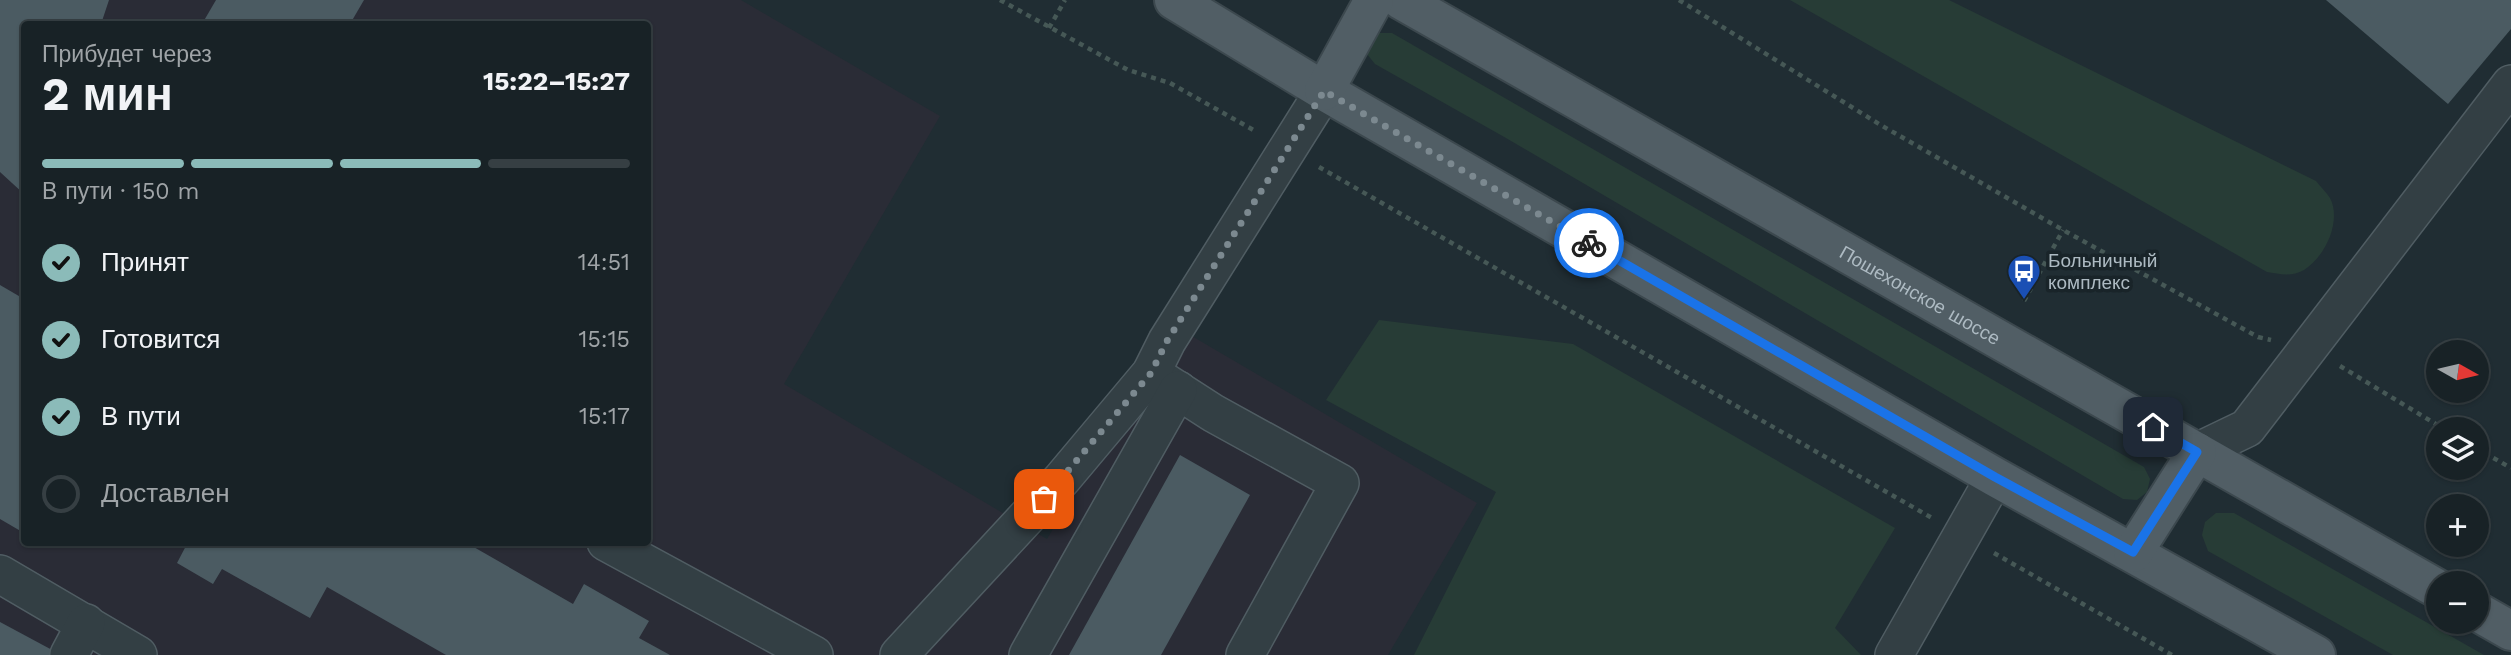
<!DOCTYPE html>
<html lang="ru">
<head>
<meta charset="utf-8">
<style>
  :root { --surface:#182226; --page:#212a2e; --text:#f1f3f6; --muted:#9fa4a7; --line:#363f43; --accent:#8bbbb9 }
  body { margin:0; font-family:"Work Sans",sans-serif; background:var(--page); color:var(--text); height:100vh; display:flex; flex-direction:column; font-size:26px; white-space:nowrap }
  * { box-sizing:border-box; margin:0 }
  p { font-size:23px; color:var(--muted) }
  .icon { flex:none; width:38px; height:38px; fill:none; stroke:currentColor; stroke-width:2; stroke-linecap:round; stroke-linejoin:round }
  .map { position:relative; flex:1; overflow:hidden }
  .sheet { position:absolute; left:21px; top:21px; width:630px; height:525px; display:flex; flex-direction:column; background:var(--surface); border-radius:7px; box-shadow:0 2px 5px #0004,0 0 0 2px var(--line) }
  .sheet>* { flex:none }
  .needle { width:46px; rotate:98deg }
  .buttons { position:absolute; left:2426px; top:340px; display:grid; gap:14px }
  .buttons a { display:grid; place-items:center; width:63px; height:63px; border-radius:50%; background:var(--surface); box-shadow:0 2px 5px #0004,0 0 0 2px var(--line); font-size:35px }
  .pin { position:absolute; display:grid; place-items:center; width:60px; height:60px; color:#fff; margin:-30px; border-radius:14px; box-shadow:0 4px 10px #0006 }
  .courier { position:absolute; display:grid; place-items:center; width:70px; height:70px; margin:-35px; border:5px solid #1a73e8; border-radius:50%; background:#fff; color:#222; box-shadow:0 2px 9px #0007 }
  .head em { font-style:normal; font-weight:700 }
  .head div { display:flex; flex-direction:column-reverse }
  .head { display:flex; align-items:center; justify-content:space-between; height:119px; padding:0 21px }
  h1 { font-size:46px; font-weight:700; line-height:52px }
  .bar { display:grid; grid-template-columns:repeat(4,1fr); gap:10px 7px; align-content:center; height:84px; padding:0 21px }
  .bar i { height:9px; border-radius:5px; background:var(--line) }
  .bar .selected { background:var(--accent) }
  .bar p { grid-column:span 4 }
  ol { padding:0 21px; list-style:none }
  li { display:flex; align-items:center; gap:21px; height:77px }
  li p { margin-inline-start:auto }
  li .icon { padding:7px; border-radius:50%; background:var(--accent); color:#111; stroke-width:4 }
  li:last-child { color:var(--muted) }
  li i { width:38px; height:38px; border:4px solid var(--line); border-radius:50% }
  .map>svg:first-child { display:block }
</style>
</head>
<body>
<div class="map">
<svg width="2511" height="655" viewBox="0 0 2511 655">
  <rect width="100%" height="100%" fill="#202d33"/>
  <path fill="#2a2c36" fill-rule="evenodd" d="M0,0H741L940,116L784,384L1047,539L1173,325L1477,503L1388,655H0ZM24,24H648V542H24Z"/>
  <g fill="#273c36">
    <path d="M1790,0H1949L2316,181C2320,186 2326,192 2330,198C2342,221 2325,257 2304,270C2292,277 2279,274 2267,272Z"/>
    <polygon points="1376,33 1392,33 2144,467 2150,479 2147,492 2137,500 2123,499 1506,138 1375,64 1367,54 1367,40"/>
    <polygon points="1379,320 1573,344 1895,528 1835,628 1861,655 1414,655 1496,492 1326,400"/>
    <polygon points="2216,513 2234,513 2484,655 2393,655 2208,551 2202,535 2205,522"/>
  </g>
  <g fill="#4b5b62">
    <polygon points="0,0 109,0 101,24 24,24 24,194 0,172"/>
    <polygon points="216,0 364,0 350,24 202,24"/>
    <polygon points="2326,0 2511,0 2511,29 2448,104"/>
    <polygon points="0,285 24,299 24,533 0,519"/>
    <polygon points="1180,455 1250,495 1161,655 1069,655"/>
    <polygon points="188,542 465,542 573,604 584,584 649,621 639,638 670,655 446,655 327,587 310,618 222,569 213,584 177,563"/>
    <polygon points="0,622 54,651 51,655 0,655"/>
  </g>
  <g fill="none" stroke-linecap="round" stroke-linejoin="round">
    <defs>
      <g id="minor">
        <polyline points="1151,373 1213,413 1340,483 1245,655"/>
        <polyline points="2197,452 2247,428 2511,84"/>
        <polyline points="606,542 814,655"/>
        <polyline points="0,574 138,655"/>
        <polyline points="69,655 86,623"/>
        <polyline points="899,655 1062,479 1151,373 1167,341 1324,91"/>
        <polyline points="1028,655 1178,390"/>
        <polyline points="1894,655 1995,477"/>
      </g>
      <g id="major">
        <polyline points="1174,0 1324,91 1995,477 2316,655"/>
        <path id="s1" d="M1401,0L2438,589"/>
        <polyline points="1324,91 1374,0"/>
        <polyline points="2133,553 2197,452"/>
        <polyline points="2476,611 2511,631"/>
      </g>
    </defs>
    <use href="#minor" stroke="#505d63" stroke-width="40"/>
    <use href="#major" stroke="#3c484e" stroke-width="42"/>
    <g stroke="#465856" stroke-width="4.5" stroke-dasharray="5 5" stroke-linecap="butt">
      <polyline points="1000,0 1128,70 1170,83 1257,132"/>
      <polyline points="1679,0 1879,124 2063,230 2258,337 2271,340"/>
      <polyline points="1049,28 1065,0"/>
      <polyline points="1319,167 1932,518"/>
      <polyline points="2024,301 2063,230"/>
      <polyline points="2340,366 2444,429"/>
      <polyline points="2476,448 2511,468"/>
      <polyline points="1994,553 2172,655"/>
    </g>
    <use href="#minor" stroke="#333f44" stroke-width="37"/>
    <use href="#major" stroke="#515e65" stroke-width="38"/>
  </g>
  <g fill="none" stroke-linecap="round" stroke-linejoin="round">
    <polyline stroke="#7c8990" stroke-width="7" stroke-dasharray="0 12.6" points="1044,499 1151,373 1167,341 1324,91 1589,243"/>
    <polyline stroke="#1a73e8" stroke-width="9" points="1589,243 1995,477 2133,552 2197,452 2153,427"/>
  </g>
  <defs>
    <symbol id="bus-pin" viewBox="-11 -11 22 30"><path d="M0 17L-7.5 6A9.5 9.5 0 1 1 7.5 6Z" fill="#1a4fb4" stroke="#192429"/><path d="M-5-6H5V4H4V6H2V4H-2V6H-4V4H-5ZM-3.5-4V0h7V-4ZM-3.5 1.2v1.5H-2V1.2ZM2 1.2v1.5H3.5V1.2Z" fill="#fff"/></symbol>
  </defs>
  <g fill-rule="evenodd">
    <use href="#bus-pin" x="2005" y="252" width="38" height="52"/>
  </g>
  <g text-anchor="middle" stroke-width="7" stroke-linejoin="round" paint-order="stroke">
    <g font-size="19" fill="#adbac2" stroke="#192429" text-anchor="start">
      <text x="2048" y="267">Больничный<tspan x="2048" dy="22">комплекс</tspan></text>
    </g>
    <g font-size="19" fill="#adbac2" stroke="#192429">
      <text dy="7" stroke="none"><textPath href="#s1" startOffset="597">Пошехонское шоссе</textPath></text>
    </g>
  </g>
</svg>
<div class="buttons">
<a><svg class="needle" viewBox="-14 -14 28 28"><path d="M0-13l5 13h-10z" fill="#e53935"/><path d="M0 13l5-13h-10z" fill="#9fa4a7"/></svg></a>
<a><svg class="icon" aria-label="layers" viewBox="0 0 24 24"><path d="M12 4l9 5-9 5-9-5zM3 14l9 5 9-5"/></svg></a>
<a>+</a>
<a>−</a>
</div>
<div class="pin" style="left:1044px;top:499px;background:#ea580c"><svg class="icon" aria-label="bag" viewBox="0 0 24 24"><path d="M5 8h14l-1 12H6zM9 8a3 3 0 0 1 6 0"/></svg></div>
<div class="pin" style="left:2153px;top:427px;background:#1f2937"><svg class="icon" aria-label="home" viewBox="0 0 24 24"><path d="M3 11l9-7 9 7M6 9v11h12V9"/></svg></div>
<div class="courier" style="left:1589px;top:243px"><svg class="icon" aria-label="bike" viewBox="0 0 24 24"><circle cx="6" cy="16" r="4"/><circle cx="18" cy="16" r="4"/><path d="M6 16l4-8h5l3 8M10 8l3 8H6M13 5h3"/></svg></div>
<section class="sheet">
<div class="head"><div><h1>2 мин</h1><p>Прибудет через</p></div><em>15:22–15:27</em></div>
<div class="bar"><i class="selected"></i><i class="selected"></i><i class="selected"></i><i></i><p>В пути · 150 m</p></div>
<ol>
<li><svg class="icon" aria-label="check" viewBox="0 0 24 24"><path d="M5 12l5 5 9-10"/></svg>Принят<p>14:51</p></li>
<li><svg class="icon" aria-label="check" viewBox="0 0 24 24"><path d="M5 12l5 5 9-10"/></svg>Готовится<p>15:15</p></li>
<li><svg class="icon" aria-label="check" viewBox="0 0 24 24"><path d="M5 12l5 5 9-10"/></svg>В пути<p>15:17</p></li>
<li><i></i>Доставлен</li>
</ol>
</section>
</div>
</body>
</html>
